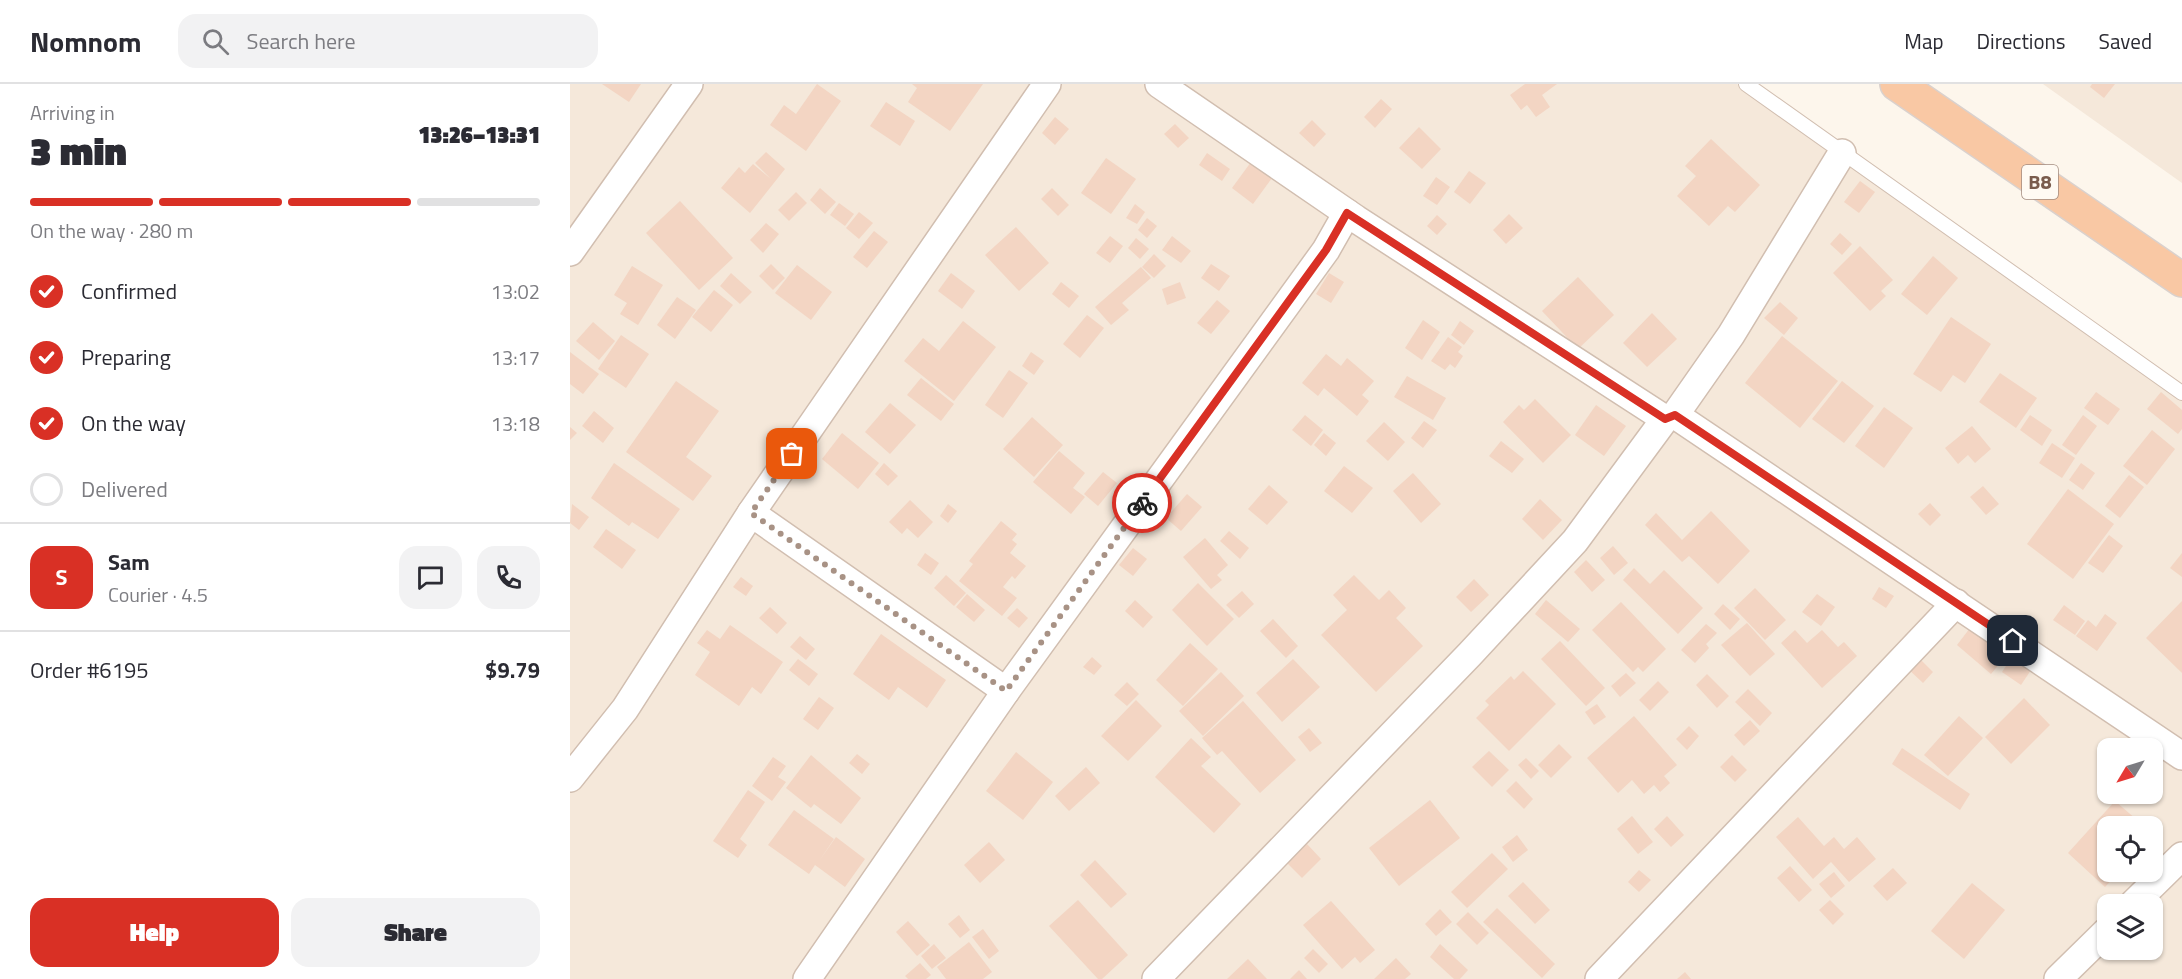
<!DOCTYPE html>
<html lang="en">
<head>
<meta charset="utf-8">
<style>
  :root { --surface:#fff; --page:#f2f2f3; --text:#2b2b33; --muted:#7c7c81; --line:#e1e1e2; --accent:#d93025 }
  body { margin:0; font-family:"Titillium Web",sans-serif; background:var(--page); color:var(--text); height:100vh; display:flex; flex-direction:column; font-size:22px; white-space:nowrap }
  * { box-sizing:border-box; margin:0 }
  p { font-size:20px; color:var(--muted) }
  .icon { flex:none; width:33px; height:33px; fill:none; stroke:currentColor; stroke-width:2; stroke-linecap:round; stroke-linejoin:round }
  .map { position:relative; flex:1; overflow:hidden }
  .side { display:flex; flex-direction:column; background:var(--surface); width:570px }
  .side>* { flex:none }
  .needle { width:39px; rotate:232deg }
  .buttons { position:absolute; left:1527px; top:654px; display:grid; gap:12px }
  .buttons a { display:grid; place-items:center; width:66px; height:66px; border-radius:12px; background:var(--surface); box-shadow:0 2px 4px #0004; font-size:30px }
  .pin { position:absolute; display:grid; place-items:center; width:51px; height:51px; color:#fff; margin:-26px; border-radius:12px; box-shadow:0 3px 9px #0006 }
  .courier { position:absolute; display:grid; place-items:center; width:60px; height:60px; margin:-30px; border:4px solid #d93025; border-radius:50%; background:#fff; color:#222; box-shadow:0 2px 8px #0007 }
  .head em { font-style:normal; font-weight:800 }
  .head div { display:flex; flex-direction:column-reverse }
  .head { display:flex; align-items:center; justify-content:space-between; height:102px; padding:0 30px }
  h1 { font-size:39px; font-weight:800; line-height:45px }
  .bar { display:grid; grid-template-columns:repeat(4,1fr); gap:9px 6px; align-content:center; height:72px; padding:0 30px }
  .bar i { height:8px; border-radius:4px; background:var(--line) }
  .bar .current { background:var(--accent) }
  .bar p { grid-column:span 4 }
  .line { display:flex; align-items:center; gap:15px; padding:0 30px; border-top:2px solid var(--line) }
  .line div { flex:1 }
  .round { display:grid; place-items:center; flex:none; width:63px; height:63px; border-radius:18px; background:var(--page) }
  ol { padding:0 30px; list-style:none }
  li { display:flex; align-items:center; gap:18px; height:66px }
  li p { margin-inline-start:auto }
  li .icon { padding:6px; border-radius:50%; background:var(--accent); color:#fff; stroke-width:4 }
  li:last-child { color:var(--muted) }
  li i { width:33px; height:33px; border:3px solid var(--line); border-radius:50% }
  .cta { display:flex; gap:12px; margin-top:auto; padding:12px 30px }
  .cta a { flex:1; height:69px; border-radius:18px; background:var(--accent); color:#fff; font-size:24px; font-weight:800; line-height:69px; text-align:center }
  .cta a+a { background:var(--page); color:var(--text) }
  header { display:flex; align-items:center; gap:36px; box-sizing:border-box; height:84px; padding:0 30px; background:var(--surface); border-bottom:2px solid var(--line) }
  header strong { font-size:28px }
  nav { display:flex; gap:33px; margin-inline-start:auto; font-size:21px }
  .search { width:420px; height:54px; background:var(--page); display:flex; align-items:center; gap:15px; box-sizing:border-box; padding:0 21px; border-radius:18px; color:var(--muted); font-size:22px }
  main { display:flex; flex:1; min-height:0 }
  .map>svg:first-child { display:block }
</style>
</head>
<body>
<header>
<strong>Nomnom</strong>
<div class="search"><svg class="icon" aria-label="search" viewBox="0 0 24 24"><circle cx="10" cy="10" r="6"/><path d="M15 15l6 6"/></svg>Search here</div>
<nav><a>Map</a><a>Directions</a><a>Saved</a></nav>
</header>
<main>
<section class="side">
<div class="head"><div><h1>3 min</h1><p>Arriving in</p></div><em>13:26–13:31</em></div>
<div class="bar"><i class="current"></i><i class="current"></i><i class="current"></i><i></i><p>On the way · 280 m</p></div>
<ol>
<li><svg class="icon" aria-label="check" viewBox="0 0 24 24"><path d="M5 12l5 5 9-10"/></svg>Confirmed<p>13:02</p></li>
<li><svg class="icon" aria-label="check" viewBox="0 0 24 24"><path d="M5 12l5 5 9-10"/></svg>Preparing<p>13:17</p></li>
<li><svg class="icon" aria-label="check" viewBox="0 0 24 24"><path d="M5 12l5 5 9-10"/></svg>On the way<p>13:18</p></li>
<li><i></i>Delivered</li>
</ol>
<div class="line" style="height:108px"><b class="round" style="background:var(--accent);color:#fff">S</b><div><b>Sam</b><p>Courier · 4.5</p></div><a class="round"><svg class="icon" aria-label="chat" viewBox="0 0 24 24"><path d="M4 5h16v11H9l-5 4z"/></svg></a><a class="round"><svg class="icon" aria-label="phone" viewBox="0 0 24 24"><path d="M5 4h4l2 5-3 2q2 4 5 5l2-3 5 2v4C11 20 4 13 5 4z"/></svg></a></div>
<div class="line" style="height:78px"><div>Order #6195</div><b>$9.79</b></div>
<div class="cta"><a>Help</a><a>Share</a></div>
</section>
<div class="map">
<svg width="1612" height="895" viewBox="0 0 1612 895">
  <rect width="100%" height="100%" fill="#fdf6ec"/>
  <g fill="#f5e8da" fill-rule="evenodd">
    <path d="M0,0H1167L1612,314V895H0ZM1538,664H1582V710H1538ZM1538,742H1582V788H1538ZM1538,820H1582V866H1538Z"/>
    <polygon points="1473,0 1612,0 1612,99"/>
  </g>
  <g fill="#f3d5c3">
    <polygon points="32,0 71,0 59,18"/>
    <polygon points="247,0 271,17 236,67 200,41 214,21 226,30"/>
    <polygon points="342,0 413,0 380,47 338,18 347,4"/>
    <polygon points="955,0 987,0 972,11 980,23 966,33 957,21 951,26 940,11"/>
    <polygon points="1522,0 1545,0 1534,14 1520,3"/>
    <polygon points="811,15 822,25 805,44 794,33"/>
    <polygon points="316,18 345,37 330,62 300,42"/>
    <polygon points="485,33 499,45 485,61 472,49"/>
    <polygon points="742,36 756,50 744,63 729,49"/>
    <polygon points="605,40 619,54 608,64 594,50"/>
    <polygon points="849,43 871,65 852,85 829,64"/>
    <polygon points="1141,55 1190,101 1165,128 1158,122 1139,142 1107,112 1126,92 1115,82"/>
    <polygon points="196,68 215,85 180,129 151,104 169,83 175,89 183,80 201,95 185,79"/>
    <polygon points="637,69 660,85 652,97 629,81"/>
    <polygon points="536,74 566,95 541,130 511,109"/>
    <polygon points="681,78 702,94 683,120 662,104"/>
    <polygon points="899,87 916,99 900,120 884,108"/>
    <polygon points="866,93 880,103 867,121 853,112"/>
    <polygon points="1290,97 1305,108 1289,129 1274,118"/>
    <polygon points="250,104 266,118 255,130 240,116"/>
    <polygon points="482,104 499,121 488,132 471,115"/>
    <polygon points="226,108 237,119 219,137 208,126"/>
    <polygon points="110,117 163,174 129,206 76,149"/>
    <polygon points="269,119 284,130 275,142 260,131"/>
    <polygon points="565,120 575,128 567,140 556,134"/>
    <polygon points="289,128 303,139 289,155 276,144"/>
    <polygon points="939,130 953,144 936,160 923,146"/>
    <polygon points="867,131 877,140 867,151 857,142"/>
    <polygon points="577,134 587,142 577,154 568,146"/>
    <polygon points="196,139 209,150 193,169 180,156"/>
    <polygon points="446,143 479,179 449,207 415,171"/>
    <polygon points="304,147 318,158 297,184 283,173"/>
    <polygon points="1270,149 1282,160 1272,171 1260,160"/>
    <polygon points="540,152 553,162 540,179 526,169"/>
    <polygon points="602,152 621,167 611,179 592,166"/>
    <polygon points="566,154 579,165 570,175 558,164"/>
    <polygon points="1290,162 1323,196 1311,207 1316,212 1300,227 1263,189"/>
    <polygon points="584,170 596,182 584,194 572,183"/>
    <polygon points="1363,172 1388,194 1357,231 1331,210"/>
    <polygon points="201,180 215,194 203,206 189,192"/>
    <polygon points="641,180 660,192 649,207 631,194"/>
    <polygon points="227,181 262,208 241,236 205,209"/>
    <polygon points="62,182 93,201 68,241 50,230 57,219 44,211"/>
    <polygon points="571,183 581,194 552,219 559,226 541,241 525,223"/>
    <polygon points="161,189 182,208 170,220 150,202"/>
    <polygon points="381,189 405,207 392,225 368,207"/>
    <polygon points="759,189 774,198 761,219 746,210"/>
    <polygon points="1008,193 1044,231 1008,265 972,227"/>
    <polygon points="491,198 509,212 499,224 482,210"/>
    <polygon points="610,198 616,214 597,221 592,205"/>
    <polygon points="144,206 163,221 141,248 122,233"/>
    <polygon points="107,213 126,226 105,255 87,241"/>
    <polygon points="647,216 660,227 641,250 627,239"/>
    <polygon points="1210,218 1228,234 1214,251 1194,234"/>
    <polygon points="1082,229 1107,255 1077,283 1053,259"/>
    <polygon points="517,231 534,244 510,274 493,260"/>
    <polygon points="1381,233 1421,260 1395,299 1383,291 1371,308 1343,290"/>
    <polygon points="853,236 870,248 852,276 835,264"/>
    <polygon points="393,237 426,263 384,317 334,277 353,254 369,267"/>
    <polygon points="890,237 904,247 894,261 881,251"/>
    <polygon points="23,238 45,257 29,276 6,257"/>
    <polygon points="51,251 79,270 56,304 28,285"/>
    <polygon points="1212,252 1268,297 1230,344 1175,299"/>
    <polygon points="878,253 892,263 888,268 893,272 885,284 880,280 875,286 861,277"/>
    <polygon points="0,268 29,290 13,310 0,300"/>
    <polygon points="461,268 474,277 464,291 452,282"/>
    <polygon points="756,270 771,282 777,274 804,297 792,311 799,317 787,332 754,304 748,312 732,299"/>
    <polygon points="439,286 458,299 433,334 415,321"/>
    <polygon points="1430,289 1467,314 1446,344 1409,318"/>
    <polygon points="837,292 876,314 863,336 824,313"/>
    <polygon points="351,294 384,320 371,337 337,311"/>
    <polygon points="106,297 149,327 116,373 142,392 123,417 56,368"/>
    <polygon points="1272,297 1304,322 1274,359 1242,335"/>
    <polygon points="1526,308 1550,325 1538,341 1514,324"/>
    <polygon points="1591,308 1612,326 1612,345 1608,350 1577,325"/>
    <polygon points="965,315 1001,351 973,379 933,338 949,321 954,326"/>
    <polygon points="320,319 346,341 320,370 295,348"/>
    <polygon points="1026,321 1056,342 1034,372 1005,351"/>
    <polygon points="1314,323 1343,344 1314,384 1285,362"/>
    <polygon points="24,327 44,344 33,359 12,342"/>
    <polygon points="735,331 753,346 741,362 722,346"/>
    <polygon points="1460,331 1482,346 1472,362 1450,346"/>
    <polygon points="1513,331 1527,342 1506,371 1492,361"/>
    <polygon points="462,333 493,361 464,393 433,365"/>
    <polygon points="854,337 867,346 853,364 841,354"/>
    <polygon points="814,338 835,358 818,377 796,357"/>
    <polygon points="1402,342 1421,365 1405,379 1398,371 1388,380 1375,364"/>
    <polygon points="0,343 7,349 0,356"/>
    <polygon points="1582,346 1605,365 1577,401 1553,382"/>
    <polygon points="272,349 309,379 288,405 252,375"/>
    <polygon points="754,349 766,359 756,372 744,361"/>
    <polygon points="931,357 954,375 942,389 919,372"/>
    <polygon points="1482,359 1505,374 1492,394 1469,379"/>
    <polygon points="489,367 515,389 503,404 515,413 501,430 463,398"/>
    <polygon points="44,379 110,425 88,455 62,438 59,442 21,414"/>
    <polygon points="314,379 328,392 318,402 305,390"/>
    <polygon points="1511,379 1525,389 1513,406 1499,396"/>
    <polygon points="774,382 803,404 782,429 754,407"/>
    <polygon points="533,388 547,399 528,422 514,410"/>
    <polygon points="843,389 871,420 851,439 823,407"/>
    <polygon points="1559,391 1574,403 1550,434 1535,422"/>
    <polygon points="699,401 718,418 697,441 678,425"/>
    <polygon points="1413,402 1429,420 1416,431 1400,413"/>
    <polygon points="1498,405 1544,440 1503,495 1457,460"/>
    <polygon points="617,410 632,423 611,447 596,434"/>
    <polygon points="970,415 992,436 973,456 952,435"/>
    <polygon points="340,416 363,438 348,454 337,444 332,450 319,438"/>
    <polygon points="1360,419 1371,431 1360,442 1348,430"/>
    <polygon points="2,420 19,433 9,446 0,439"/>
    <polygon points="378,420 387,427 378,439 370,432"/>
    <polygon points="1141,427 1180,467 1148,500 1119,472 1112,478 1075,441 1086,429 1112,456"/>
    <polygon points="431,437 447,450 442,456 447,460 440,469 456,482 445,495 442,492 433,503 447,514 432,532 389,497 403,480 399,477"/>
    <polygon points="36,445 66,466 52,485 23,463"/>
    <polygon points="659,447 679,464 670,475 650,457"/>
    <polygon points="1539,451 1553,462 1533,489 1518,479"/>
    <polygon points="635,454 658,481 647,491 652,496 641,505 613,473"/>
    <polygon points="1043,462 1058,479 1044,491 1030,474"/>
    <polygon points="563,464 577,475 563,492 549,481"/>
    <polygon points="355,469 369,479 361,491 347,481"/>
    <polygon points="1612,469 1612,493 1600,484"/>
    <polygon points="1016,476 1035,496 1022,508 1004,488"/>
    <polygon points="1064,484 1080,500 1094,486 1133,524 1108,550 1053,496"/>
    <polygon points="376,491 396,509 384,522 364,504"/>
    <polygon points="784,491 809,516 819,506 836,524 826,534 853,562 806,608 751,551 777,526 763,511"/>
    <polygon points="171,493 183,502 176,512 163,503"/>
    <polygon points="904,495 919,511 901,528 886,513"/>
    <polygon points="628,499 664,535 637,562 602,526"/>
    <polygon points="1309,503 1324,512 1316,524 1302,515"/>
    <polygon points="1185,504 1216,536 1195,556 1164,524"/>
    <polygon points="672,507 684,520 669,534 656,521"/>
    <polygon points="397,510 415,526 404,538 386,523"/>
    <polygon points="1247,510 1265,523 1251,542 1232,528"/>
    <polygon points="565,516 583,533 573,544 555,527"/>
    <polygon points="976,516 1010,545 998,558 965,530"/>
    <polygon points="1612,517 1612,589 1576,554"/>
    <polygon points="1051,518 1096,565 1073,588 1068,583 1063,588 1022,546"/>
    <polygon points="1153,520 1170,535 1160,546 1144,530"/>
    <polygon points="1494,521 1515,537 1505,551 1483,536"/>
    <polygon points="200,523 217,539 207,550 189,534"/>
    <polygon points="447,524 458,534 449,544 437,534"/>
    <polygon points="1535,530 1547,539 1527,567 1506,552 1518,536 1526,543"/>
    <polygon points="703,535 728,562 716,574 690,547"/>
    <polygon points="1177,539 1205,570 1180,592 1151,561"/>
    <polygon points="1136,540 1147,549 1136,560 1139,564 1125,579 1111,566"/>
    <polygon points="160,541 213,578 191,610 182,603 169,622 125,591 140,568 127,559 137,546 150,555"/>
    <polygon points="1400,544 1435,573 1421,590 1387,561"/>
    <polygon points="1225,546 1237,559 1252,546 1268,563 1274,558 1287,572 1252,604 1211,559"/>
    <polygon points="311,550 376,596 357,624 328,603 319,616 283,590"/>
    <polygon points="230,552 245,565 236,576 220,563"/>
    <polygon points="990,557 1035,604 1016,622 971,575"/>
    <polygon points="620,559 648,585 613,622 586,596"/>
    <polygon points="1347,572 1363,588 1353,599 1336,583"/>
    <polygon points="522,573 532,582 524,591 513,583"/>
    <polygon points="1442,573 1461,586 1451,601 1432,588"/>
    <polygon points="228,575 248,590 239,602 219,586"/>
    <polygon points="723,575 750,603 712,638 686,609"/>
    <polygon points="953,587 986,620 939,667 906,634 919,621 915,617 941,592 944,596"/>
    <polygon points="651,588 674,612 633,652 609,627"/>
    <polygon points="1056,589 1066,599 1050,613 1041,602"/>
    <polygon points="1137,590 1159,612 1147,624 1126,601"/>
    <polygon points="1088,597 1099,608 1080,627 1069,616"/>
    <polygon points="557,598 569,610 557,622 544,611"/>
    <polygon points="1178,605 1202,629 1190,642 1165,618"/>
    <polygon points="249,613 264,624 248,646 233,635"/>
    <polygon points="1454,614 1480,641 1441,680 1415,653"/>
    <polygon points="566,616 592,642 558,677 531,652"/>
    <polygon points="673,617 726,676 690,709 652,667 647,671 632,654"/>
    <polygon points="1027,620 1036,633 1024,641 1015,628"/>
    <polygon points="1064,632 1107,681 1094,692 1100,699 1090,708 1084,701 1074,710 1062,696 1048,709 1017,674"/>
    <polygon points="1389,632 1413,654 1378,692 1354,671"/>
    <polygon points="1180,636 1190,647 1174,662 1164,651"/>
    <polygon points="1119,642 1129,652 1117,666 1106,655"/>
    <polygon points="739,644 752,659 740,668 728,653"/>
    <polygon points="621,654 641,673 631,682 671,720 644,749 585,693"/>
    <polygon points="989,660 1002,673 981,694 968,681"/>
    <polygon points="1332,664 1400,710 1390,726 1322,680"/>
    <polygon points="919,667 939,686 922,703 902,683"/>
    <polygon points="446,668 483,698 453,736 416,707"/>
    <polygon points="287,670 300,680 292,690 279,679"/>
    <polygon points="241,671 291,714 271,740 244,720 241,724 216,704"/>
    <polygon points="1162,671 1177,686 1165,698 1150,683"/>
    <polygon points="203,673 216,682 208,693 216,698 202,717 182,702"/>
    <polygon points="956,674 969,687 961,695 948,681"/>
    <polygon points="516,683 530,699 499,727 485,712"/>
    <polygon points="946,697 963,715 954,725 936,707"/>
    <polygon points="178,706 195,718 170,755 177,761 168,774 143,757"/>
    <polygon points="860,716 890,754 829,802 799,764"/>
    <polygon points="1545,717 1574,742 1538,742 1538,788 1549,788 1535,803 1498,769"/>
    <polygon points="224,726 264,755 249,777 266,753 295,775 275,803 245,781 239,790 198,761"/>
    <polygon points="1062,732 1083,758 1068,770 1047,745"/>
    <polygon points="1097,732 1114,751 1101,763 1084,745"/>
    <polygon points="1228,733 1254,762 1264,753 1274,765 1287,753 1306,775 1279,798 1261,778 1243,795 1206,753"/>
    <polygon points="947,751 958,766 943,778 932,763"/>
    <polygon points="419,758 435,776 410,799 394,781"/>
    <polygon points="737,760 751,775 732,794 717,779"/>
    <polygon points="922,769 938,785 897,824 881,808"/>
    <polygon points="525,776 557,810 541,824 510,791"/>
    <polygon points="1220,782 1242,806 1229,818 1207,794"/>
    <polygon points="1323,784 1337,799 1317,817 1303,802"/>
    <polygon points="1069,786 1081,796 1069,808 1058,798"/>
    <polygon points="1264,788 1275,802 1261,814 1249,800"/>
    <polygon points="953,798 980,826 965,840 938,812"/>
    <polygon points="1402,799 1435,826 1394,875 1361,847"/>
    <polygon points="508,816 558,871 532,895 528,895 479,842"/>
    <polygon points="1260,816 1274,830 1263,841 1249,826"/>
    <polygon points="761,817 805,866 790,879 785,873 772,885 733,841"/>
    <polygon points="927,824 985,880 972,894 913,838"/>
    <polygon points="870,825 882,838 866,852 855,840"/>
    <polygon points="898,828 919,849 907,861 886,840"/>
    <polygon points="389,831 400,846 390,854 378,840"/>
    <polygon points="338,837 360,861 347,872 326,848"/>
    <polygon points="413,845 429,867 419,875 402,853"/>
    <polygon points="399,858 422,888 413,895 376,895 367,883"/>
    <polygon points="364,860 376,874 362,885 351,872"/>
    <polygon points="870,860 898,886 890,895 884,895 860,873"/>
    <polygon points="743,865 758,880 749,889 734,874"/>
    <polygon points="826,874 841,890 835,895 804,895"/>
    <polygon points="678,875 697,895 657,895"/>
    <polygon points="350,879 361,891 356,895 338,895 335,892"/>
    <polygon points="729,886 737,895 720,895"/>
    <polygon points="1115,888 1121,895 1107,895"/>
  </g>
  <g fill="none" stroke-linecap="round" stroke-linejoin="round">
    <defs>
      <polyline id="service" points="1176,0 1612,309"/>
      <g id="minor">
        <polyline points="589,0 786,135 1095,335"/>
        <polyline points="0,168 119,0"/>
        <polyline points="1105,331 1612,672"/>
        <polyline points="181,429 436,607"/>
        <polyline points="0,694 55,625 181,429 477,0"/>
        <polyline points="1563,820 1612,772"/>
        <polyline points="237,895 436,607 756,166 777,129"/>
        <polyline points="586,895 900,570 1005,457 1095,335 1105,331 1161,251 1272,69"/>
        <polyline points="1029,895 1386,519"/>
        <polyline points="1488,895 1538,846"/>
      </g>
      <polyline id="trunk" points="1327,0 1612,196"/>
    </defs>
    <use href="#service" stroke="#d1beb0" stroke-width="16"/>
    <use href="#minor" stroke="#d1beb0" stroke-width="30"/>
    <use href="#trunk" stroke="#dad1cd" stroke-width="36"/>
    <use href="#service" stroke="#fff" stroke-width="14"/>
    <use href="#minor" stroke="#fff" stroke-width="27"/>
    <use href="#trunk" stroke="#f9c8a4" stroke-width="33"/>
  </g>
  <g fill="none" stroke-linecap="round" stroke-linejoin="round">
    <polyline stroke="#a89285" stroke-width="6" stroke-dasharray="0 10.8" points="222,370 181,429 436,607 572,419"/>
    <polyline stroke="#d93025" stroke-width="8" points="572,419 756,166 777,129 1095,335 1105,331 1443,557"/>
  </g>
  <g text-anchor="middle" stroke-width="5" stroke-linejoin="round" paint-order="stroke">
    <rect fill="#fffaf3" stroke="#a28b7f" stroke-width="1.5" x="1452" y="81" width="36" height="34" rx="4.5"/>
    <g font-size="20" font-weight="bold" fill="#7a5c4d">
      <text x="1470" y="105">B8</text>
    </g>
  </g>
</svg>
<div class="buttons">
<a><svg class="needle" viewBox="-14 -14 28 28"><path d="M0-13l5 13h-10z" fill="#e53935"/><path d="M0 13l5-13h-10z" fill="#7c7c81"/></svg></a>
<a><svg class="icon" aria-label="locate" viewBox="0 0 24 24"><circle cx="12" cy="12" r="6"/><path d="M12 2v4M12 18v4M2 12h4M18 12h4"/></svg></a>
<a><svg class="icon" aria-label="layers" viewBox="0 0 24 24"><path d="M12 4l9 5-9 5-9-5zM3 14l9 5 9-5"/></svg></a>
</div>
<div class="pin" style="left:222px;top:370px;background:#ea580c"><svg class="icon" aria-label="bag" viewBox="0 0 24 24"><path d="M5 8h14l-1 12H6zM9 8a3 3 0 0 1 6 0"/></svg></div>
<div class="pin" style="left:1443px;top:557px;background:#1f2937"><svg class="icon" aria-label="home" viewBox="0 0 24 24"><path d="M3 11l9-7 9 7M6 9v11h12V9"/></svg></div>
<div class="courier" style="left:572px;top:419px"><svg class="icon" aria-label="bike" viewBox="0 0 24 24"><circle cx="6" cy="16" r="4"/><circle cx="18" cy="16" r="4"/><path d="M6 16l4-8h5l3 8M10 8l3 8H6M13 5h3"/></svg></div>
</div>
</main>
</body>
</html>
